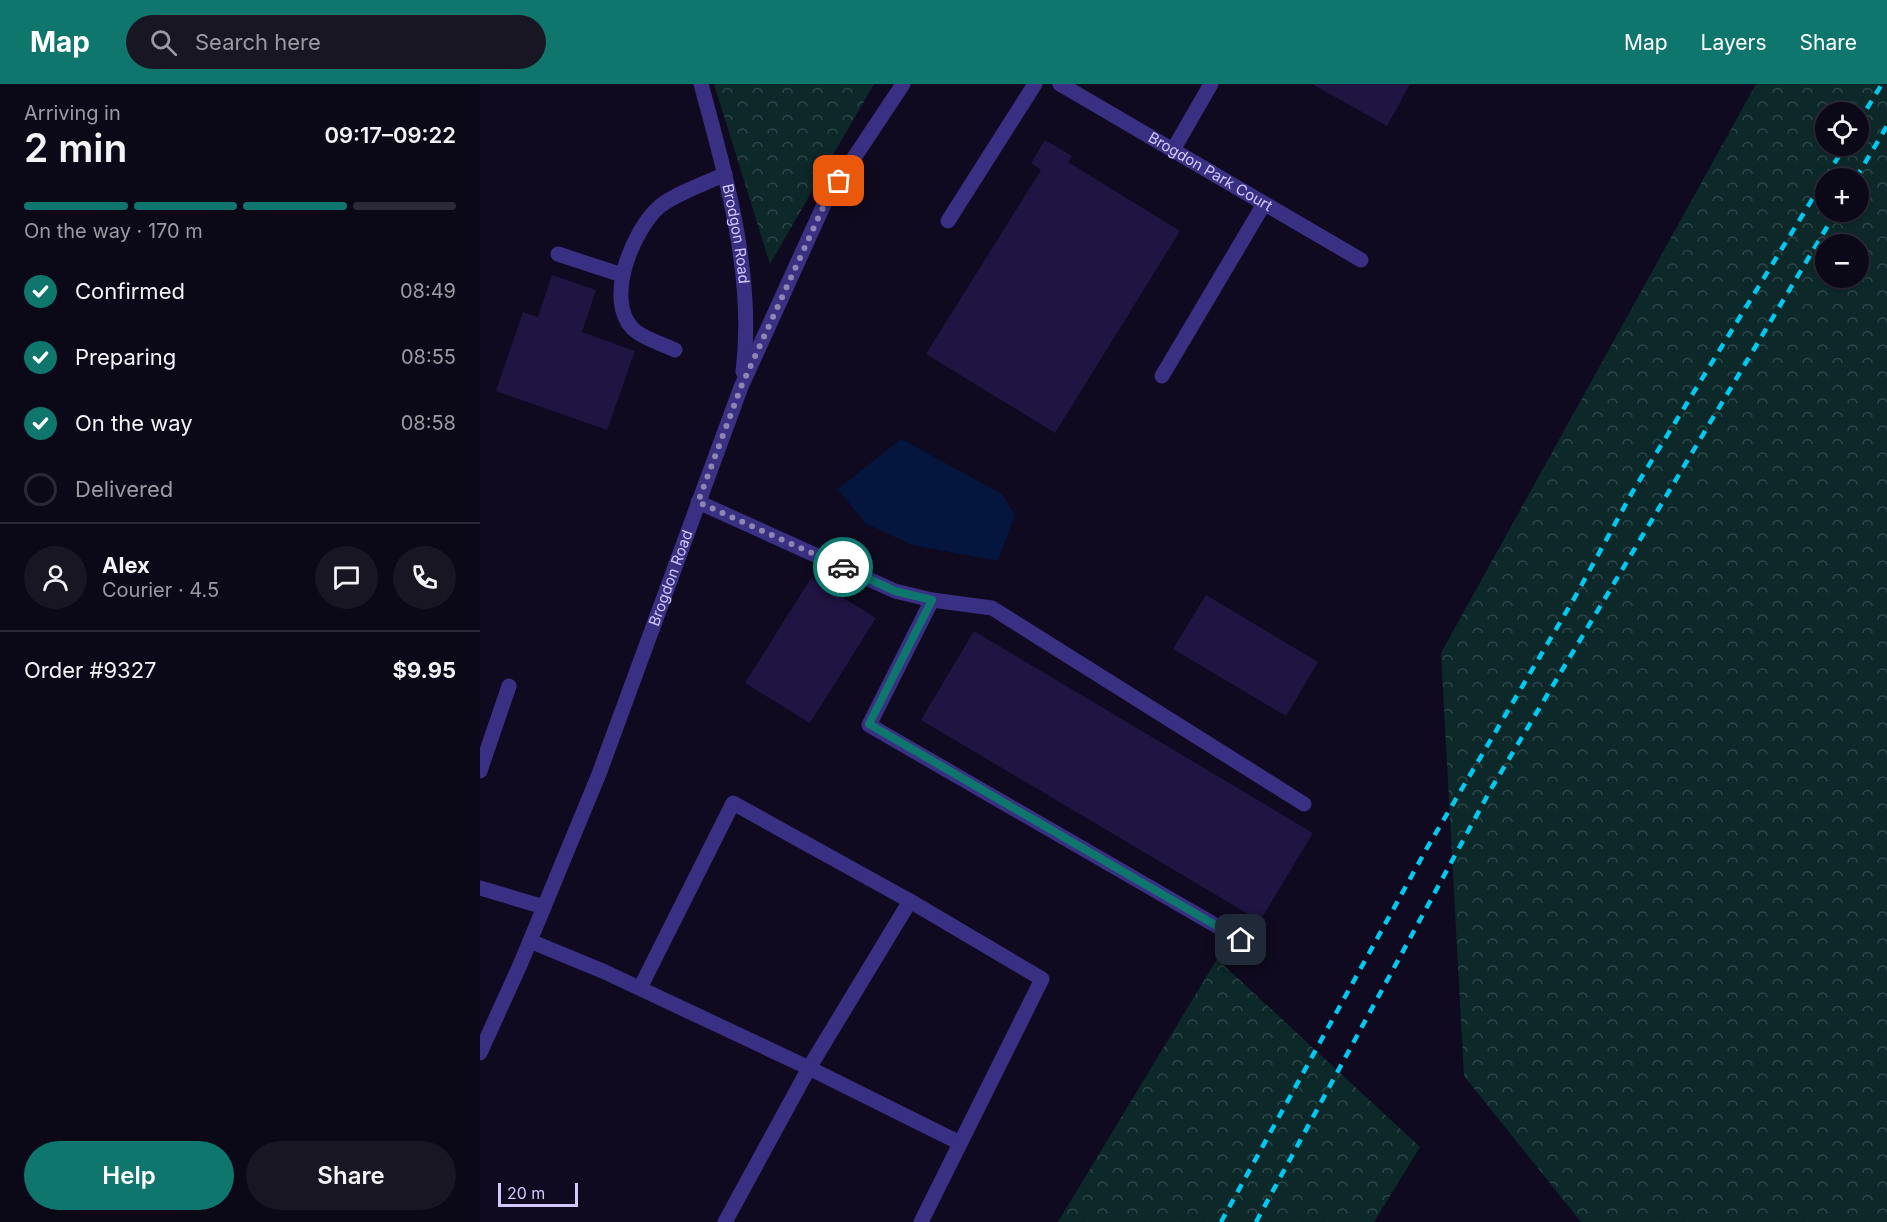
<!DOCTYPE html>
<html lang="en">
<head>
<meta charset="utf-8">
<style>
  :root { --surface:#0b0817; --page:#191624; --text:#f1f3f6; --muted:#9a9aa1; --line:#2b2936; --accent:#0f766e }
  body { margin:0; font-family:Inter,sans-serif; background:var(--page); color:var(--text); height:100vh; display:flex; flex-direction:column; font-size:22px; white-space:nowrap }
  * { box-sizing:border-box; margin:0 }
  p { font-size:20px; color:var(--muted) }
  .icon { flex:none; width:33px; height:33px; fill:none; stroke:currentColor; stroke-width:2; stroke-linecap:round; stroke-linejoin:round }
  .map { position:relative; flex:1; overflow:hidden }
  .panel { display:flex; flex-direction:column; background:var(--surface); width:480px }
  .panel>* { flex:none }
  .controls { position:absolute; left:1335px; top:18px; display:grid; gap:12px }
  .controls a { display:grid; place-items:center; width:54px; height:54px; border-radius:50%; background:var(--surface); box-shadow:0 2px 4px #0004,0 0 0 2px var(--line); font-size:30px }
  .scale { position:absolute; left:18px; bottom:15px; width:80px; box-sizing:border-box; padding-left:6px; border:3px solid #d2c7ff; border-top:0; font-size:16px; line-height:21px; white-space:nowrap; color:#d2c7ff; -webkit-text-stroke:4px #0f0a1f; paint-order:stroke }
  .pin { position:absolute; display:grid; place-items:center; width:51px; height:51px; color:#fff; margin:-26px; border-radius:12px; box-shadow:0 3px 9px #0006 }
  .courier { position:absolute; display:grid; place-items:center; width:60px; height:60px; margin:-30px; border:4px solid #0f766e; border-radius:50%; background:#fff; color:#222; box-shadow:0 2px 8px #0007 }
  .overview em { font-style:normal; font-weight:600 }
  .overview div { display:flex; flex-direction:column-reverse }
  .overview { display:flex; align-items:center; justify-content:space-between; height:102px; padding:0 24px }
  h1 { font-size:39px; font-weight:600; line-height:45px }
  .bar { display:grid; grid-template-columns:repeat(4,1fr); gap:9px 6px; align-content:center; height:72px; padding:0 24px }
  .bar i { height:8px; border-radius:4px; background:var(--line) }
  .bar .active { background:var(--accent) }
  .bar p { grid-column:span 4 }
  .line { display:flex; align-items:center; gap:15px; padding:0 24px; border-top:2px solid var(--line) }
  .line div { flex:1 }
  .round { display:grid; place-items:center; flex:none; width:63px; height:63px; border-radius:32px; background:var(--page) }
  ol { padding:0 24px; list-style:none }
  li { display:flex; align-items:center; gap:18px; height:66px }
  li p { margin-inline-start:auto }
  li .icon { padding:6px; border-radius:50%; background:var(--accent); color:#fff; stroke-width:4 }
  li:last-child { color:var(--muted) }
  li i { width:33px; height:33px; border:3px solid var(--line); border-radius:50% }
  .action { display:flex; gap:12px; margin-top:auto; padding:12px 24px }
  .action a { flex:1; height:69px; border-radius:36px; background:var(--accent); color:#fff; font-size:24px; font-weight:600; line-height:69px; text-align:center }
  .action a+a { background:var(--page); color:var(--text) }
  header { display:flex; align-items:center; gap:36px; box-sizing:border-box; height:84px; padding:0 30px; background:var(--accent); color:#fff }
  header strong { font-size:28px }
  nav { display:flex; gap:33px; margin-inline-start:auto; font-size:21px }
  .search { width:420px; height:54px; background:var(--page); display:flex; align-items:center; gap:15px; box-sizing:border-box; padding:0 21px; border-radius:33px; color:var(--muted); font-size:22px }
  main { display:flex; flex:1; min-height:0 }
  .map>svg:first-child { display:block }
</style>
</head>
<body>
<header>
<strong>Map</strong>
<div class="search"><svg class="icon" aria-label="search" viewBox="0 0 24 24"><circle cx="10" cy="10" r="6"/><path d="M15 15l6 6"/></svg>Search here</div>
<nav><a>Map</a><a>Layers</a><a>Share</a></nav>
</header>
<main>
<section class="panel">
<div class="overview"><div><h1>2 min</h1><p>Arriving in</p></div><em>09:17–09:22</em></div>
<div class="bar"><i class="active"></i><i class="active"></i><i class="active"></i><i></i><p>On the way · 170 m</p></div>
<ol>
<li><svg class="icon" aria-label="check" viewBox="0 0 24 24"><path d="M5 12l5 5 9-10"/></svg>Confirmed<p>08:49</p></li>
<li><svg class="icon" aria-label="check" viewBox="0 0 24 24"><path d="M5 12l5 5 9-10"/></svg>Preparing<p>08:55</p></li>
<li><svg class="icon" aria-label="check" viewBox="0 0 24 24"><path d="M5 12l5 5 9-10"/></svg>On the way<p>08:58</p></li>
<li><i></i>Delivered</li>
</ol>
<div class="line" style="height:108px"><a class="round"><svg class="icon" aria-label="person" viewBox="0 0 24 24"><circle cx="12" cy="8" r="4"/><path d="M4 21q1-7 8-7t8 7"/></svg></a><div><b>Alex</b><p>Courier · 4.5</p></div><a class="round"><svg class="icon" aria-label="chat" viewBox="0 0 24 24"><path d="M4 5h16v11H9l-5 4z"/></svg></a><a class="round"><svg class="icon" aria-label="phone" viewBox="0 0 24 24"><path d="M5 4h4l2 5-3 2q2 4 5 5l2-3 5 2v4C11 20 4 13 5 4z"/></svg></a></div>
<div class="line" style="height:78px"><div>Order #9327</div><b>$9.95</b></div>
<div class="action"><a>Help</a><a>Share</a></div>
</section>
<div class="map">
<svg width="1407" height="1138" viewBox="0 0 1407 1138">
  <defs>
    <pattern id="forest-crowns" width="20" height="18" patternUnits="userSpaceOnUse" patternTransform="scale(1.5)"><rect width="20" height="18" fill="#0c2829"/><path d="M2 6a3 3 0 1 1 6 0M12 15a3 3 0 1 1 6 0" fill="none" stroke="#2e4649"/></pattern>
  </defs>
  <rect width="100%" height="100%" fill="#0f0a1f"/>
  <g fill="url(#forest-crowns)" fill-rule="evenodd">
    <polygon points="234,0 394,0 290,180"/>
    <path d="M1276,0H1407V1138H1101L984,992L961,569ZM1378,28V62H1346V28ZM1378,94V128H1346V94ZM1378,160V194H1346V160Z"/>
    <polygon points="737,875 940,1063 894,1138 578,1138"/>
  </g>
  <polygon fill="#04153e" points="421,355 522,410 535,431 518,477 432,461 385,439 358,405"/>
  <g fill="#201442">
    <polygon points="832,0 930,0 907,42"/>
    <polygon points="565,56 592,72 588,78 700,147 575,349 446,270 561,86 551,79"/>
    <polygon points="72,191 116,206 102,248 155,267 127,346 16,307 43,228 58,233"/>
    <polygon points="331,494 396,534 330,639 265,599"/>
    <polygon points="726,511 838,578 806,632 693,565"/>
    <polygon points="494,547 833,749 780,837 441,636"/>
  </g>
  <g fill="none" stroke-linecap="round" stroke-linejoin="round">
    <g stroke="#392f83" stroke-width="15">
      <polyline points="693,66 731,0"/>
      <polyline points="468,137 555,0"/>
      <polyline points="78,170 142,191"/>
      <path d="M195,266C183,260 162,254 153,245C124,216 153,146 179,123C194,110 227,99 245,90"/>
      <polyline points="682,292 784,120"/>
      <polyline points="218,418 415,507 452,516 512,524 824,720"/>
      <polyline points="452,516 389,641 761,856"/>
      <polyline points="0,687 29,602"/>
      <polyline points="0,804 64,823"/>
      <polyline points="430,817 329,984 480,1059"/>
      <polyline points="50,857 125,888 329,984 245,1138"/>
      <polyline points="160,904 253,719 430,817 562,895 441,1138"/>
    </g>
    <g stroke="#392f83" stroke-width="15">
      <path id="s1" d="M221,0C246,93 275,191 263,288"/>
      <path id="s2" d="M580,0L881,176"/>
      <path id="s3" d="M0,969L40,881L119,690L261,303L346,116L423,0"/>
    </g>
    <g stroke="#00c9f2" stroke-width="4.5" stroke-dasharray="9 8" stroke-linecap="butt">
      <polyline points="1378,39 1402,0"/>
      <polyline points="1376,94 1407,42"/>
      <polyline points="741,1138 947,764 1095,513 1153,407 1365,62"/>
      <polyline points="776,1138 1011,705 1356,128"/>
    </g>
  </g>
  <g fill="none" stroke-linecap="round" stroke-linejoin="round">
    <polyline stroke="#8e85b1" stroke-width="6" stroke-dasharray="0 10.8" points="359,97 346,117 261,303 218,418 363,483"/>
    <polyline stroke="#0f766e" stroke-width="8" points="363,483 415,507 452,516 389,640 761,856"/>
  </g>
  <g text-anchor="middle" stroke-width="6" stroke-linejoin="round" paint-order="stroke">
    <g font-size="15" fill="#d2c7ff" stroke="#0f0a1f">
      <text dy="5" stroke="none"><textPath href="#s2" startOffset="174">Brogdon Park Court</textPath></text>
      <text dy="5" stroke="none"><textPath href="#s1" startOffset="154">Brodgon Road</textPath></text>
      <text dy="5" stroke="none"><textPath href="#s3" startOffset="512">Brogdon Road</textPath></text>
    </g>
  </g>
</svg>
<div class="controls">
<a><svg class="icon" aria-label="locate" viewBox="0 0 24 24"><circle cx="12" cy="12" r="6"/><path d="M12 2v4M12 18v4M2 12h4M18 12h4"/></svg></a>
<a>+</a>
<a>−</a>
</div>
<div class="scale">20 m</div>
<div class="pin" style="left:359px;top:97px;background:#ea580c"><svg class="icon" aria-label="bag" viewBox="0 0 24 24"><path d="M5 8h14l-1 12H6zM9 8a3 3 0 0 1 6 0"/></svg></div>
<div class="pin" style="left:761px;top:856px;background:#1f2937"><svg class="icon" aria-label="home" viewBox="0 0 24 24"><path d="M3 11l9-7 9 7M6 9v11h12V9"/></svg></div>
<div class="courier" style="left:363px;top:483px"><svg class="icon" aria-label="car" viewBox="0 0 24 24"><path d="M5 17H2v-5l4-1 3-4h7l3 4 3 1v5h-3M9 17h6M6 11h13"/><circle cx="7" cy="17" r="2"/><circle cx="17" cy="17" r="2"/></svg></div>
</div>
</main>
</body>
</html>
